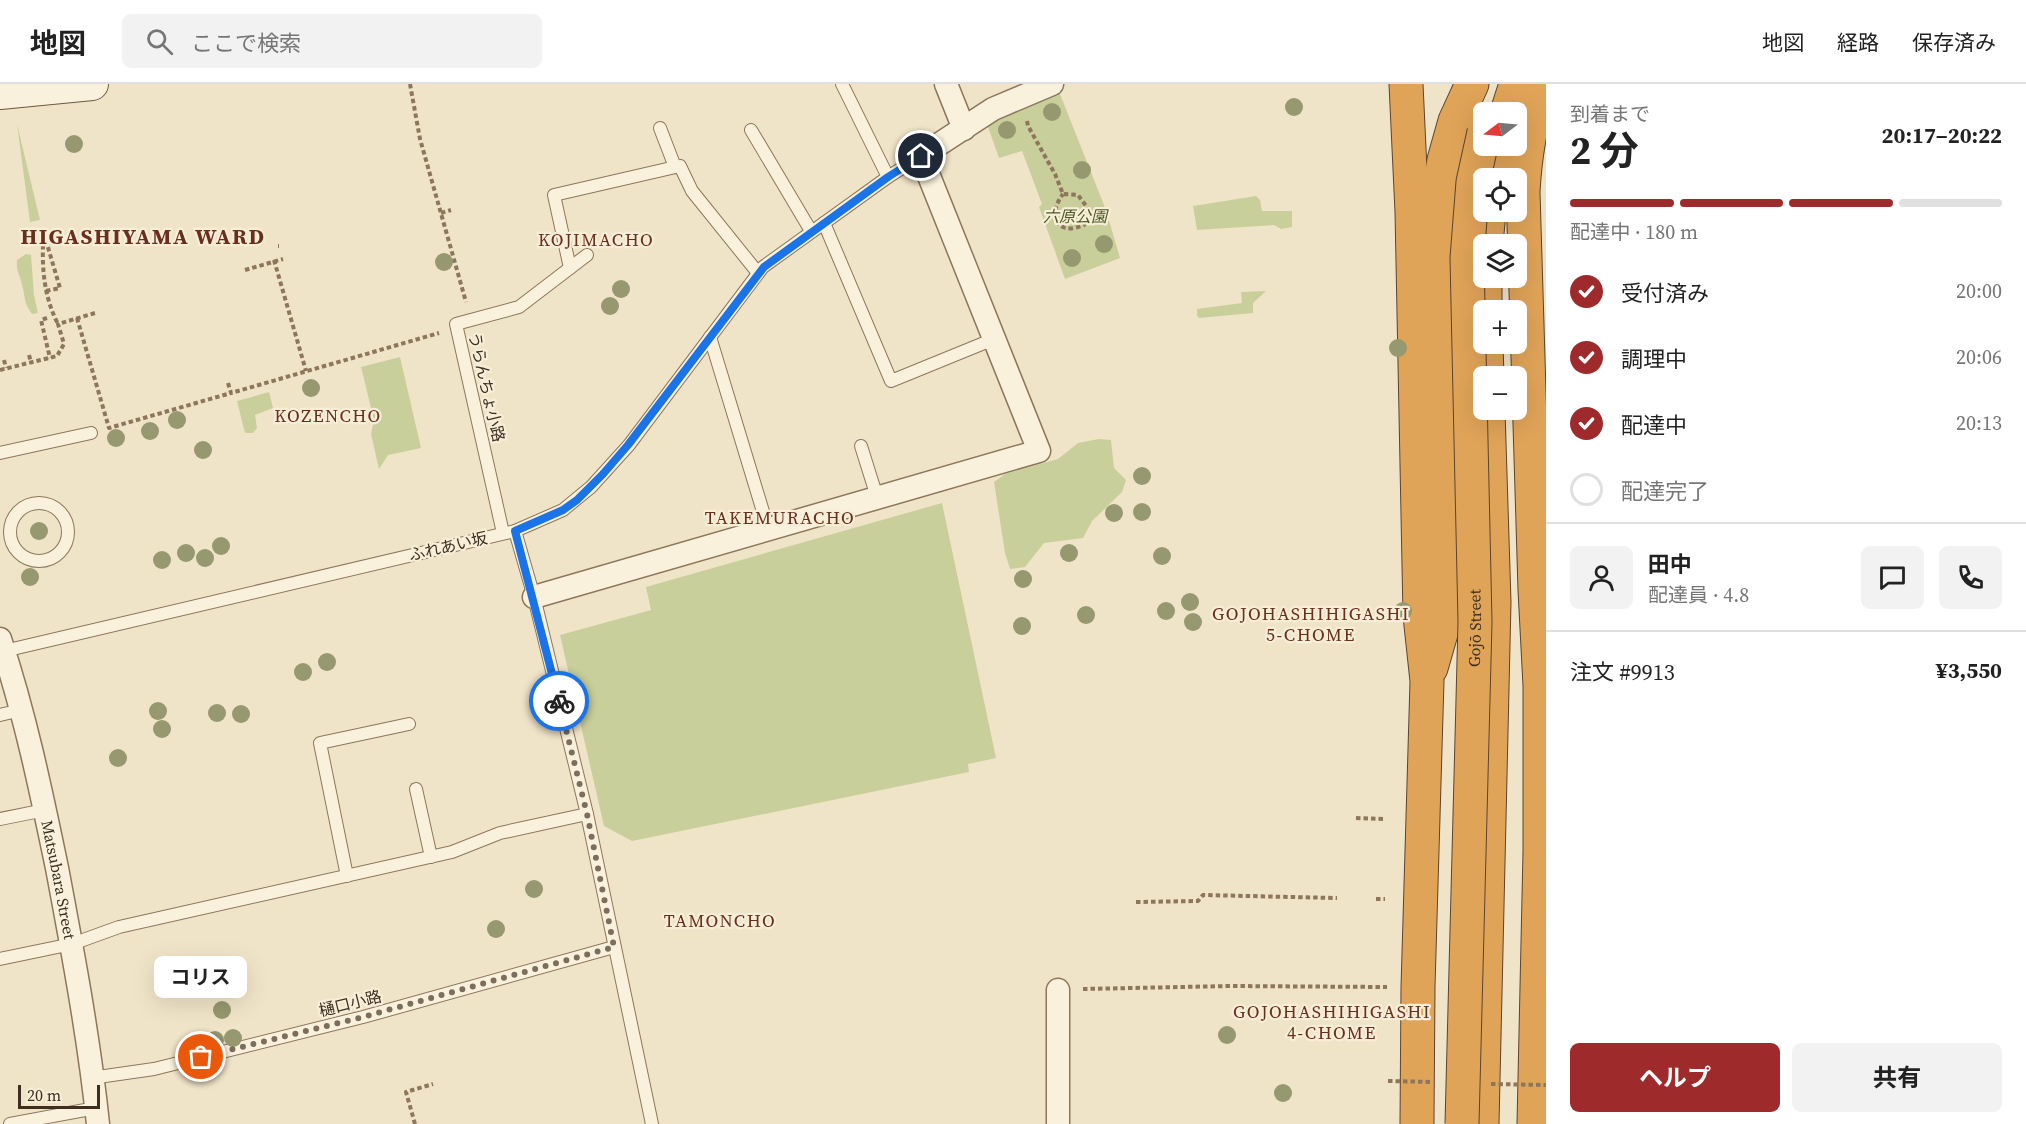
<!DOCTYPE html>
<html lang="ja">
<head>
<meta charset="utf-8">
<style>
  :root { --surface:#fff; --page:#f2f2f2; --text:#222; --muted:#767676; --line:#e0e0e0; --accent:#9e2a2b }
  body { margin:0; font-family:"Source Serif 4","Noto Sans JP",serif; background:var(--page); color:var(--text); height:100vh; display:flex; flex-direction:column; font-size:22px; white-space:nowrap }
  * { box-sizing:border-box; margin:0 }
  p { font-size:20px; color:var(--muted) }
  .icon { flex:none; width:33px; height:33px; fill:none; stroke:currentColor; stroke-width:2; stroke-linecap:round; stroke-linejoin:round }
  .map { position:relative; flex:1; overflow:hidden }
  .side { display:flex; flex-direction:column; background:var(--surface); width:480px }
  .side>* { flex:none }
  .needle { width:39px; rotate:254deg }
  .fabs { position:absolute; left:1473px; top:18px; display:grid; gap:12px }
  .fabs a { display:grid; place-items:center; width:54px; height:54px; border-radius:9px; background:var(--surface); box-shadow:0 6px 24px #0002; font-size:30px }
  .scale { position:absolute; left:18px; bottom:15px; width:82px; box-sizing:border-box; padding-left:6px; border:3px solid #3d2e20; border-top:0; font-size:16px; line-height:21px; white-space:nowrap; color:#3d2e20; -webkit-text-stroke:4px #f7eed8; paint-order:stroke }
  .pin { position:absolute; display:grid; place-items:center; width:51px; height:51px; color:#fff; margin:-26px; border:3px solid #fff; border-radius:50%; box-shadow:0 2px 6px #0007 }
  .courier { position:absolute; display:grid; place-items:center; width:60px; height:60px; margin:-30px; border:4px solid #1a73e8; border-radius:50%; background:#fff; color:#222; box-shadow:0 2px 8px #0007 }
  .bubble { position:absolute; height:42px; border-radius:9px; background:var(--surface); box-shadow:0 6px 24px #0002; font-size:20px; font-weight:700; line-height:42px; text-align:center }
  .head em { font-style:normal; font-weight:700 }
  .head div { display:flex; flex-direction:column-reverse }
  .head { display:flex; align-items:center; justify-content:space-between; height:102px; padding:0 24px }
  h1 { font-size:39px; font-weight:700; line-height:45px }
  .bar { display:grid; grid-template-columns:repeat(4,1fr); gap:9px 6px; align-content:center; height:72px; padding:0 24px }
  .bar i { height:8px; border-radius:4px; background:var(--line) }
  .bar .selected { background:var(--accent) }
  .bar p { grid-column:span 4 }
  .line { display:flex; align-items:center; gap:15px; padding:0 24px; border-top:2px solid var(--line) }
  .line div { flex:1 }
  .round { display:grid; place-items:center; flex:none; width:63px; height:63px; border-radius:9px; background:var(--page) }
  ol { padding:0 24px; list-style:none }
  li { display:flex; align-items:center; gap:18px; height:66px }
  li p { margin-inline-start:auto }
  li .icon { padding:6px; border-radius:50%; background:var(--accent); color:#fff; stroke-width:4 }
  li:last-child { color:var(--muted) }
  li i { width:33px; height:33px; border:3px solid var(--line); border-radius:50% }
  .action { display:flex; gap:12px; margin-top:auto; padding:12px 24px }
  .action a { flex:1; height:69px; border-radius:9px; background:var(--accent); color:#fff; font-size:24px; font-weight:700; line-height:69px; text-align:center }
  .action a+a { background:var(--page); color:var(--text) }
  header { display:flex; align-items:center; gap:36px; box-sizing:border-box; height:84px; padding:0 30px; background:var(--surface); border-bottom:2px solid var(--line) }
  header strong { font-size:28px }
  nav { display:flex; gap:33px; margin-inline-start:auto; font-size:21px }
  .search { width:420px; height:54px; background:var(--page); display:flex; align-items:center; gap:15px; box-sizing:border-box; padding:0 21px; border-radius:9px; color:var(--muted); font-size:22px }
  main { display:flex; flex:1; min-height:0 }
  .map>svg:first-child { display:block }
</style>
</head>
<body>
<header>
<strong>地図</strong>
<div class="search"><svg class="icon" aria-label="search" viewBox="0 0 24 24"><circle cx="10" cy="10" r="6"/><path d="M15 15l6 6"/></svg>ここで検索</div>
<nav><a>地図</a><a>経路</a><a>保存済み</a></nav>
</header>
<main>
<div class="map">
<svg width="1546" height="1040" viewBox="0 0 1546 1040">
  <rect width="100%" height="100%" fill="#f0e4c8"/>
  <g fill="#c9cf9b">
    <polygon points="1060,10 1106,126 1120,174 1065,195 1039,123 1042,120 1022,67 999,74 988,43 997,35"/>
    <polygon points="17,40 40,136 30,138"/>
    <polygon points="1256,112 1260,116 1262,127 1292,127 1292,143 1281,145 1274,141 1197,146 1193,122"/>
    <path d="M26,170L31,171L34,211L38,229L32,230C23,217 26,215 22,201C20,190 16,188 17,176Z"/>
    <polygon points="1266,207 1253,219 1253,229 1199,234 1197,232 1197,225 1242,219 1241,208"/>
    <polygon points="400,273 421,364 388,371 379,385 371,350 374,336 361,283"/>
    <polygon points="269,308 273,324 255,331 257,344 253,349 245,349 237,317"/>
    <polygon points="1099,355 1111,356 1114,384 1126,396 1122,408 1092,437 1083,454 1044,459 1025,483 1010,485 1005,469 994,398 1005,390 1058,375 1078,359"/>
    <polygon points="942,419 996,674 968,680 969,688 632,757 604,742 560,551 651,526 646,503"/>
  </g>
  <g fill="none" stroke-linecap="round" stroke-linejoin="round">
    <defs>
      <g id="lane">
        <polyline points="842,0 888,93"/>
        <polyline points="660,44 675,83"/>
        <polyline points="751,46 811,147"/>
        <polyline points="824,139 891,297 994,255"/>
        <polyline points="570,184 554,111 680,82 692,107 758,189"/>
        <polyline points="710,253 768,444"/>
        <polyline points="861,362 877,413"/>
        <polyline points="0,369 91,349"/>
        <circle cx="39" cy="448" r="29"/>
        <polyline points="515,447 534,513 587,730 652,1040"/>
        <polyline points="503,449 456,240 519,223 587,171"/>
        <polyline points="4,567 515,447 563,426 591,403 629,361 763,183 888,93 921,72"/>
        <polyline points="0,631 21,626"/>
        <polyline points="416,705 431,773"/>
        <polyline points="0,735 45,726"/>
        <polyline points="347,792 320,659 409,640"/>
        <polyline points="0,875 72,860 119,843 452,768 500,749 587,730"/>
        <polyline points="91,994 154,985 363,933 614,863"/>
        <polyline points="10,1040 96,1024"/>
      </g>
      <g id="street">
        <polyline points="946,0 964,45"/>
        <polyline points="534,513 1039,367 921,72 993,25 1052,0"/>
        <path id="s1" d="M0,555C25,630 41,707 57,784C73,869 89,954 98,1040"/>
        <polyline points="1058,906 1058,1040"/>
      </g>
      <polyline id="secondary" points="0,9 92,0"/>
      <g id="highway">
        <polyline points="1406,0 1412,128 1420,532 1427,597 1418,903 1417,1040"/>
        <polyline points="1507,28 1516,0"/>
        <polyline points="1493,94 1500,62"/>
        <polyline points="1486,160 1489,128"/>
        <polyline points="1485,194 1485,226"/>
        <polyline points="1486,260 1487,292"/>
        <polyline points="1431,584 1446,532 1439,156 1440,100 1444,76 1455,37 1472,0"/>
        <polyline points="1482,1040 1494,518 1488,326"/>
        <path d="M1534,1040L1540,767V602L1535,506L1523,108C1525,70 1531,35 1543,0"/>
      </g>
    </defs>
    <use href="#lane" stroke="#8d765c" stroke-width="14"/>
    <use href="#street" stroke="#8d765c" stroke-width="25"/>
    <use href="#secondary" stroke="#6f573f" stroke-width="34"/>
    <use href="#highway" stroke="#5b4430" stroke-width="35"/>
    <g stroke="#8d765c" stroke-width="4" stroke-dasharray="4.5 3" stroke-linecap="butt">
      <polyline points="410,0 420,55 466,218"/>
      <path d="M1027,37L1028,42L1055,90L1063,110L1078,111L1089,126L1084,141C1056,153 1047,131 1063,110"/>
      <polyline points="441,129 451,126"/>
      <polyline points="219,157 220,158"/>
      <path d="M43,161C42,188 45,215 58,240"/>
      <polyline points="278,162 279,162"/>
      <polyline points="274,176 306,287"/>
      <polyline points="245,186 283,175"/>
      <polyline points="46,207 60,204 47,160"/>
      <polyline points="47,234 41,236 50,274"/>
      <polyline points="77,234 109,344 231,309"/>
      <polyline points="29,271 31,278"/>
      <polyline points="4,276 6,284"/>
      <polyline points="0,286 57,272 64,260 58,240 95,229"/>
      <polyline points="228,299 231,309 439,249"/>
      <polyline points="1356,734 1386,735"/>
      <polyline points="1376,815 1385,815"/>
      <polyline points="1136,818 1198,817 1203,811 1337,814"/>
      <polyline points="1083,905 1230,902 1387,903"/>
      <polyline points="415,1040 406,1008 433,1000"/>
    </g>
    <use href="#lane" stroke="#faf1dc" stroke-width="12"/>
    <use href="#street" stroke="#faf1dc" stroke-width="22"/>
    <use href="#secondary" stroke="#faf1dc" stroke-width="32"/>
    <use href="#highway" stroke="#e0a458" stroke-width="33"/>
    <defs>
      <g id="highway-bridge">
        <path id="s2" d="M1462,1040L1475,538L1467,174L1473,98L1484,48"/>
      </g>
    </defs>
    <use href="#highway-bridge" stroke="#5b4430" stroke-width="35" stroke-linecap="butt"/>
    <g stroke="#8d765c" stroke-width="4" stroke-dasharray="4.5 3" stroke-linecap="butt">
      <polyline points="1388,997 1432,998"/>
      <polyline points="1491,1000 1546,1001"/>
    </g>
    <use href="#highway-bridge" stroke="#e0a458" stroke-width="33"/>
  </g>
  <g fill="#96986f">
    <circle cx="1294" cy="23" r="9"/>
    <circle cx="1052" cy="28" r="9"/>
    <circle cx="1007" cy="46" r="9"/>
    <circle cx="74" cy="60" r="9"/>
    <circle cx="1082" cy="86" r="9"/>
    <circle cx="1104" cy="160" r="9"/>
    <circle cx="1072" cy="174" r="9"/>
    <circle cx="444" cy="178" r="9"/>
    <circle cx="621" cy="205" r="9"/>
    <circle cx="610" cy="222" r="9"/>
    <circle cx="1398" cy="264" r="9"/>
    <circle cx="311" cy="304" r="9"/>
    <circle cx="177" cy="336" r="9"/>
    <circle cx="150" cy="347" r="9"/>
    <circle cx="116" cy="354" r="9"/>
    <circle cx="203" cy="366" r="9"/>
    <circle cx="1142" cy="392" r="9"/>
    <circle cx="1142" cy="428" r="9"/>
    <circle cx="1114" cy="429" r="9"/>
    <circle cx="39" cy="447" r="9"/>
    <circle cx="221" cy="462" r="9"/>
    <circle cx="186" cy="469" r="9"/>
    <circle cx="1069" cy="469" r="9"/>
    <circle cx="1162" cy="472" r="9"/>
    <circle cx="205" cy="474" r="9"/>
    <circle cx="162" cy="476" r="9"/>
    <circle cx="30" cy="493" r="9"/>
    <circle cx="1023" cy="495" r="9"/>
    <circle cx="1190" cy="518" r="9"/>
    <circle cx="1166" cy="527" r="9"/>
    <circle cx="1403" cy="527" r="9"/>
    <circle cx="1086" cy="531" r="9"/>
    <circle cx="1193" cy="538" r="9"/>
    <circle cx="1022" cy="542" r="9"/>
    <circle cx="327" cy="578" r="9"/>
    <circle cx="303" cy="588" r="9"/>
    <circle cx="158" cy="627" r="9"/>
    <circle cx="217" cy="629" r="9"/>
    <circle cx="241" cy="630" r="9"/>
    <circle cx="162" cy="645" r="9"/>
    <circle cx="118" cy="674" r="9"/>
    <circle cx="534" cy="805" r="9"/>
    <circle cx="496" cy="845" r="9"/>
    <circle cx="222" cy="926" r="9"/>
    <circle cx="1227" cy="951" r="9"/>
    <circle cx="233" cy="954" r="9"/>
    <circle cx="215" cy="956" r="9"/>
    <circle cx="1283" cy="1009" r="9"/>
  </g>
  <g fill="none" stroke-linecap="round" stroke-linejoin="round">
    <polyline stroke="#7c6e5b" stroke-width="6" stroke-dasharray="0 10.8" points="201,973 363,933 614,863 587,730 559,617"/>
    <polyline stroke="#1a73e8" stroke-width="8" points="559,617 515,447 563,426 577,416 603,390 628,361 764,183 888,93 921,72"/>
  </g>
  <g text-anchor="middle" stroke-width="4.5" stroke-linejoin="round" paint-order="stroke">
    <g font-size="16" font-style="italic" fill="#4d5a26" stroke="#f7eed8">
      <text x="1075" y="138">六原公園</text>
    </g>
    <g font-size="16" fill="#3d2e20" stroke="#f7eed8">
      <text transform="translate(487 303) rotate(77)" y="6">うらんちょ小路</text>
      <text transform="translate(448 462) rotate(-13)" y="6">ふれあい坂</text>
      <text dy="6" stroke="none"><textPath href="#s2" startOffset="496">Gojō Street</textPath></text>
      <text dy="6" stroke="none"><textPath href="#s1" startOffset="248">Matsubara Street</textPath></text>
      <text transform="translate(350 919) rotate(-14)" y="6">樋口小路</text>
    </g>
    <g font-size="18" letter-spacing="1.5" fill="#6b2e1e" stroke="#f7eed8">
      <text x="596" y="162">KOJIMACHO</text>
      <text x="328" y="338">KOZENCHO</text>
      <text x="780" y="440">TAKEMURACHO</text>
      <text x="1311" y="536">GOJOHASHIHIGASHI<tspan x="1311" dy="21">5-CHOME</tspan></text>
      <text x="720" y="843">TAMONCHO</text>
      <text x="1332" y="934">GOJOHASHIHIGASHI<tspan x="1332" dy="21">4-CHOME</tspan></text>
    </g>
    <g font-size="22" font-weight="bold" letter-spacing="1.5" fill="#6b2e1e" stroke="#f7eed8">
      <text x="143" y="160">HIGASHIYAMA WARD</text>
    </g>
  </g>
</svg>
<div class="fabs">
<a><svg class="needle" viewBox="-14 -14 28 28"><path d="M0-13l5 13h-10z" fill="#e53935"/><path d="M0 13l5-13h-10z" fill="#767676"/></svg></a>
<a><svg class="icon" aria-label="locate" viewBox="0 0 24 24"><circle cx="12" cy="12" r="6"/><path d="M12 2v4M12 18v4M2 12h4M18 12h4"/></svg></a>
<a><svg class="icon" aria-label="layers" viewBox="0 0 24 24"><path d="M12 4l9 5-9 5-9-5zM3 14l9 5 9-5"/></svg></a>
<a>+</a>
<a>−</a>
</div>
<div class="scale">20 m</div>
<div class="pin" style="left:201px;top:973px;background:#ea580c"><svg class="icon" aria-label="bag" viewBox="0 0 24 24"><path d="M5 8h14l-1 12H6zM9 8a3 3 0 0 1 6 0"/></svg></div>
<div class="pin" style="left:921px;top:72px;background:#1f2937"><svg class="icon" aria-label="home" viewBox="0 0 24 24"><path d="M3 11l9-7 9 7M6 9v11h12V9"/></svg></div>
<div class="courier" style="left:559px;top:617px"><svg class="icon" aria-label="bike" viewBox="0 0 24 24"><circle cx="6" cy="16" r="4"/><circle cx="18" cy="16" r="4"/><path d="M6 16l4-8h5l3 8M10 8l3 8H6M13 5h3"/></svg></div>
<div class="bubble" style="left:154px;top:872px;width:93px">コリス</div>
</div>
<section class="side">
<div class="head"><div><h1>2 分</h1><p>到着まで</p></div><em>20:17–20:22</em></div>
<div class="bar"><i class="selected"></i><i class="selected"></i><i class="selected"></i><i></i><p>配達中 · 180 m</p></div>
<ol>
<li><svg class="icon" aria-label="check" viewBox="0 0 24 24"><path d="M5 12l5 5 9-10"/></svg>受付済み<p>20:00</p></li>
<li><svg class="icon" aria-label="check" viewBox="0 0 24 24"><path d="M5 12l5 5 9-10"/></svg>調理中<p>20:06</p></li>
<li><svg class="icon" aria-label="check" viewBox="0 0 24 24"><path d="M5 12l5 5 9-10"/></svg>配達中<p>20:13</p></li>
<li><i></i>配達完了</li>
</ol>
<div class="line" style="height:108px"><a class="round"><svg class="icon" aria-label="person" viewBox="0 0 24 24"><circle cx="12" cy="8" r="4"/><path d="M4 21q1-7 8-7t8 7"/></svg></a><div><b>田中</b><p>配達員 · 4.8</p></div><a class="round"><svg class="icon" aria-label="chat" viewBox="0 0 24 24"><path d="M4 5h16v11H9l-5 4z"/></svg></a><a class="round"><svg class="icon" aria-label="phone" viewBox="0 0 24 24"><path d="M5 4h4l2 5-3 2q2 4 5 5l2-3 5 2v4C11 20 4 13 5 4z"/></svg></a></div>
<div class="line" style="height:78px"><div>注文 #9913</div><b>¥3,550</b></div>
<div class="action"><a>ヘルプ</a><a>共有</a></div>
</section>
</main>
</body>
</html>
